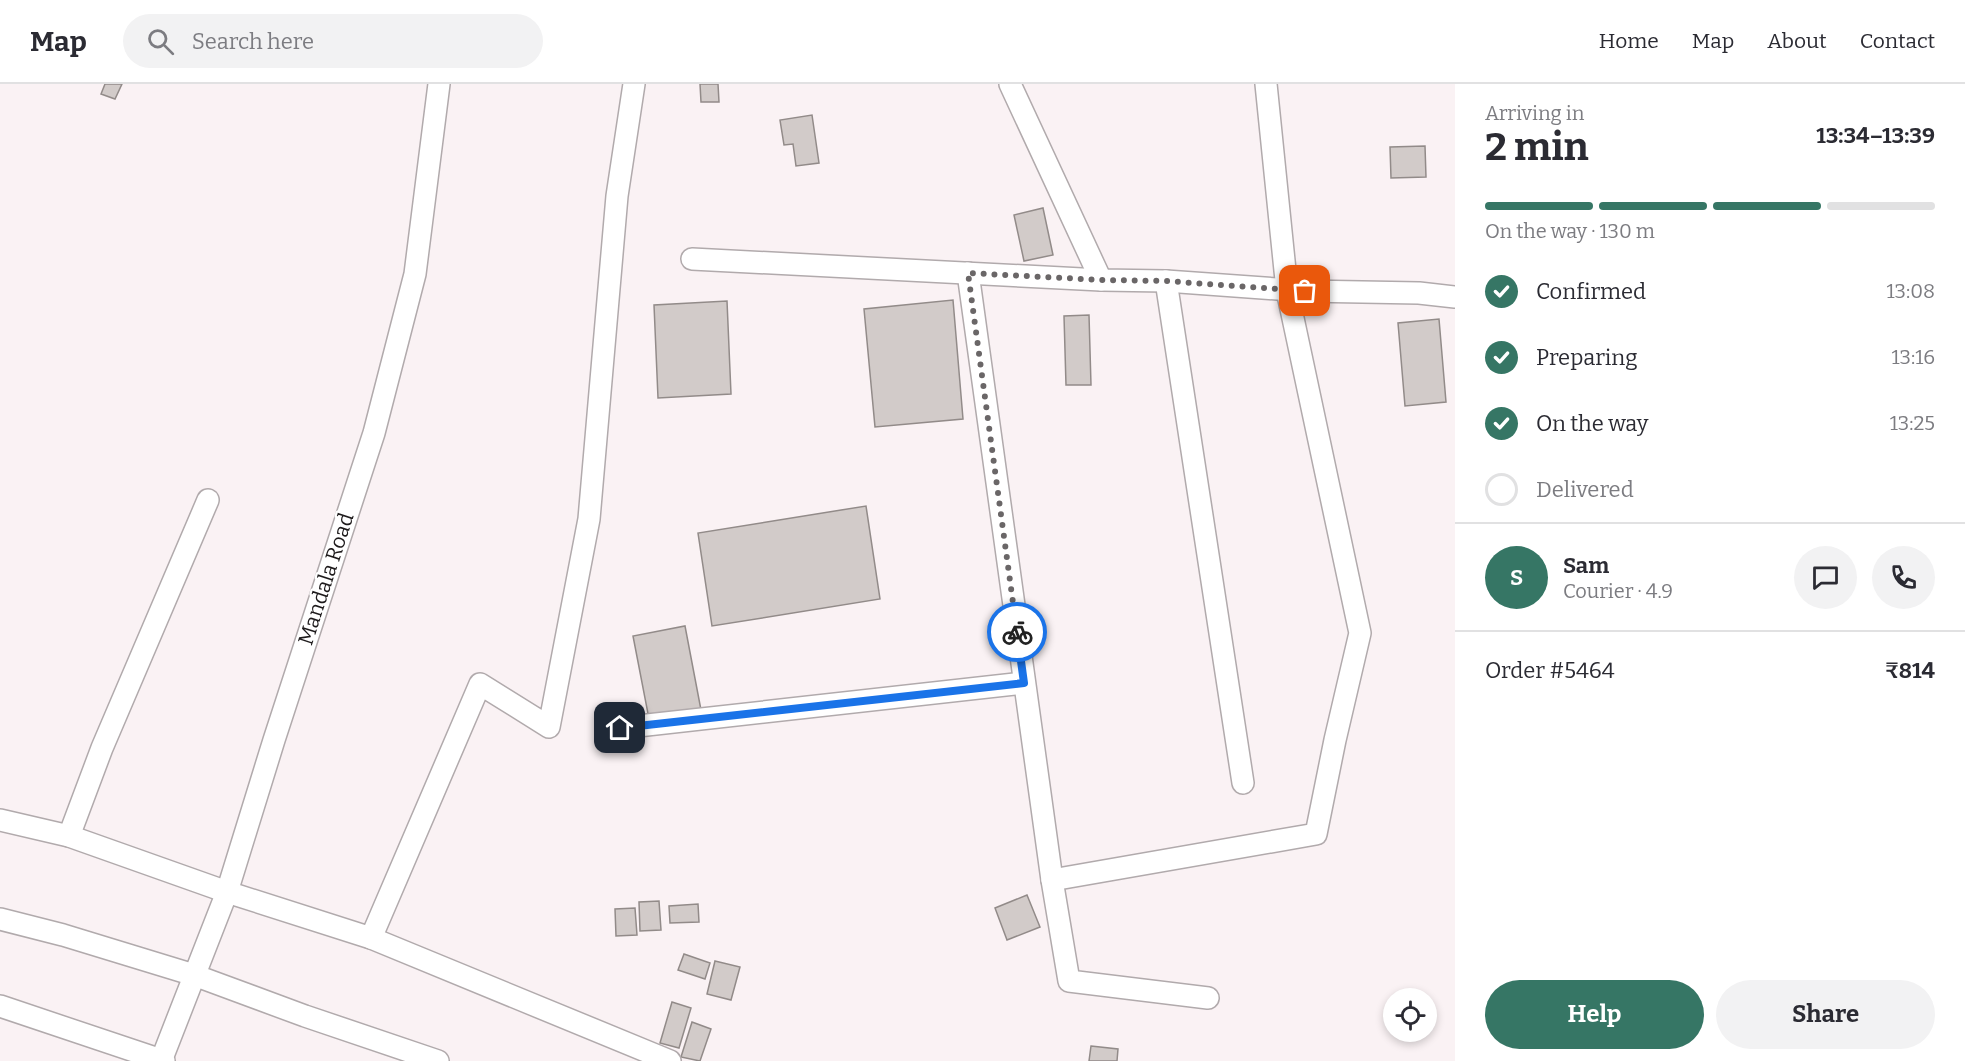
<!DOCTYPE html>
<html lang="en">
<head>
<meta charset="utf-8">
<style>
  :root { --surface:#fff; --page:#f2f2f3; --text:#2b2b33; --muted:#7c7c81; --line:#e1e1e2; --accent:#367665 }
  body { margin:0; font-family:Bitter,serif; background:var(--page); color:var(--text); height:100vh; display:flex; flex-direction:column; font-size:22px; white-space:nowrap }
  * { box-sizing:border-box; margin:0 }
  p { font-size:20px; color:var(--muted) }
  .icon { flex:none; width:33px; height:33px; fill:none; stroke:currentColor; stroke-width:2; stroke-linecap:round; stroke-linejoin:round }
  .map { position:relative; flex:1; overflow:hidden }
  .drawer { display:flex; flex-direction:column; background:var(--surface); width:510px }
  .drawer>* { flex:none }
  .controls { position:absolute; left:1383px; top:904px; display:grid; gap:12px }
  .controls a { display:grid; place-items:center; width:54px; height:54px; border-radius:50%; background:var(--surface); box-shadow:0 3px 9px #0003; font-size:30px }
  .pin { position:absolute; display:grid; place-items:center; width:51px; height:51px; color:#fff; margin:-26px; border-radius:12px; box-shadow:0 3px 9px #0006 }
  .courier { position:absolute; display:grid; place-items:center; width:60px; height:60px; margin:-30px; border:4px solid #1a73e8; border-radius:50%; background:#fff; color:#222; box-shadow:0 2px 8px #0007 }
  .summary em { font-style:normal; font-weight:700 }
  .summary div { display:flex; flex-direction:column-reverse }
  .summary { display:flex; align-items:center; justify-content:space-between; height:102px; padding:0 30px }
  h1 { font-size:39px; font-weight:700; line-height:45px }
  .bar { display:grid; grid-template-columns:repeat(4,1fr); gap:9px 6px; align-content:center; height:72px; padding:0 30px }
  .bar i { height:8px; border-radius:4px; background:var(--line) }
  .bar .selected { background:var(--accent) }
  .bar p { grid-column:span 4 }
  .line { display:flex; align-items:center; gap:15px; padding:0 30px; border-top:2px solid var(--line) }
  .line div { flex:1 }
  .round { display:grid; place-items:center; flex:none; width:63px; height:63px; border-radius:32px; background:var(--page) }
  ol { padding:0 30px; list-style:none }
  li { display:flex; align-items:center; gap:18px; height:66px }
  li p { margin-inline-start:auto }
  li .icon { padding:6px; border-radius:50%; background:var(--accent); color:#fff; stroke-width:4 }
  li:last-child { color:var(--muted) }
  li i { width:33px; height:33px; border:3px solid var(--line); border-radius:50% }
  .button { display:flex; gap:12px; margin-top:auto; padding:12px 30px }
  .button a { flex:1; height:69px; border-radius:36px; background:var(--accent); color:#fff; font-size:24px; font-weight:700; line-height:69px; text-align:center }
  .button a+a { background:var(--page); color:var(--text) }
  header { display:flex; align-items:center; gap:36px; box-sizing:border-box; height:84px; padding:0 30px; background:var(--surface); border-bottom:2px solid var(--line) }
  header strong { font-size:28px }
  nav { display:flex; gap:33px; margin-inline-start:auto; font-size:21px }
  .search { width:420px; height:54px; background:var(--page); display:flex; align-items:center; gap:15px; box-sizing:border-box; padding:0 21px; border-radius:33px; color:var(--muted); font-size:22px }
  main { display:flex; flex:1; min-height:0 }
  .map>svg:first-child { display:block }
</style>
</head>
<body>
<header>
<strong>Map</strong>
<div class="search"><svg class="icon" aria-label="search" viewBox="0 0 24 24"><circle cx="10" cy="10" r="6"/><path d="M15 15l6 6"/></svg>Search here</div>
<nav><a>Home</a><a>Map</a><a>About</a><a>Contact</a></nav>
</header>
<main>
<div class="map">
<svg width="1455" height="977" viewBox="0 0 1455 977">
  <rect width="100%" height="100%" fill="#faf2f4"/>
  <g fill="#d2cbc9" stroke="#928b89" stroke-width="1.5">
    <polygon points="105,0 122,0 115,15 101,10"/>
    <polygon points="700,0 718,0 719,18 701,18"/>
    <polygon points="812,31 819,79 796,82 793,60 784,61 780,36"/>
    <polygon points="1425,62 1426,93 1391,94 1390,63"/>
    <polygon points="1043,124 1053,171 1024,177 1014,131"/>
    <polygon points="953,216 963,335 875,343 864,225"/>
    <polygon points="727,217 731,310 658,314 654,221"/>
    <polygon points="1089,231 1091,301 1066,301 1064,232"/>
    <polygon points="1439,235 1446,318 1405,322 1398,239"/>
    <polygon points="866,422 880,515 712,542 698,449"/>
    <polygon points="685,542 701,626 649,635 633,552"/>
    <polygon points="1027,811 1040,843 1007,856 995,824"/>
    <polygon points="659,817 661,846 640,847 639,818"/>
    <polygon points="698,820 699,838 670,839 669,822"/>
    <polygon points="635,824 637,851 616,852 615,825"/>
    <polygon points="684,870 710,879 705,895 678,886"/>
    <polygon points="715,877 740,883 731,916 707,910"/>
    <polygon points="672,918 691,924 679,964 660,959"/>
    <polygon points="692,938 711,945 700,977 681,973"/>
    <polygon points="1091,962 1118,965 1117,977 1089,977"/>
  </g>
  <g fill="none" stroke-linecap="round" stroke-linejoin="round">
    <defs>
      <g id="street">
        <polyline points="1010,0 1101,196"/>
        <polyline points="692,175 1101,196 1166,197 1305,207 1419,209 1455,213"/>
        <polyline points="968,189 1052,796 1069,897 1208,914"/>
        <polyline points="1166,197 1243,699"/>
        <polyline points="620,644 1024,599"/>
        <polyline points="0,736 69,752 227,808 371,854 670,977"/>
        <polyline points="69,752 102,664 208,416"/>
        <polyline points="1052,796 1316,750 1335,656 1360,549 1287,206 1266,0"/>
        <polyline points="0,835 63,851 194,891 305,932 438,977"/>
        <polyline points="371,854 480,600 549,643 589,435 617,112 634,0"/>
        <polyline points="0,922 164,977"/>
        <polyline points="161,977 227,808 274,656 374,349 415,190 439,0"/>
      </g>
    </defs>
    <use href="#street" stroke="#b1aaac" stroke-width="24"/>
    <use href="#street" stroke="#fff" stroke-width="21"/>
  </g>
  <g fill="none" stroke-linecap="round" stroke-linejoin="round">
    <polyline stroke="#6a6667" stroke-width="6" stroke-dasharray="0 10.8" points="1017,548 968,189 1101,196 1166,197 1305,207"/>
    <polyline stroke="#1a73e8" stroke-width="8" points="620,644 1024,599 1017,548"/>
  </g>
  <g text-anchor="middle" stroke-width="4.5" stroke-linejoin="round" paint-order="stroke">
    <g font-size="21" fill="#1d1a1b" stroke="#fff">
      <text transform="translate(326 495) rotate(-72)" y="7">Mandala Road</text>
    </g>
  </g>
</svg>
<div class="controls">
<a><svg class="icon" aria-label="locate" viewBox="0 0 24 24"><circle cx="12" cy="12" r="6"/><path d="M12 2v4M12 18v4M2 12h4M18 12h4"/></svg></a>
</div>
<div class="pin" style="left:1305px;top:207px;background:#ea580c"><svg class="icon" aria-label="bag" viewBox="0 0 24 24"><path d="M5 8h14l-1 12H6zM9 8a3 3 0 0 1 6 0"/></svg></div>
<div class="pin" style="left:620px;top:644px;background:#1f2937"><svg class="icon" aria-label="home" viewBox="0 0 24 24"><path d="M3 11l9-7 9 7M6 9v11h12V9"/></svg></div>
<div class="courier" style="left:1017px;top:548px"><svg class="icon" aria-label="bike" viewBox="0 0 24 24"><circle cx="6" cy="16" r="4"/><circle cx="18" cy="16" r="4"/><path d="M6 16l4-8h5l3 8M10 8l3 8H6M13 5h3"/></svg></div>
</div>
<section class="drawer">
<div class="summary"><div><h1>2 min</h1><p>Arriving in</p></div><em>13:34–13:39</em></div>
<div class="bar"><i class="selected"></i><i class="selected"></i><i class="selected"></i><i></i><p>On the way · 130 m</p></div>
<ol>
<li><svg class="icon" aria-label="check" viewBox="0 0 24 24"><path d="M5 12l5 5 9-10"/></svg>Confirmed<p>13:08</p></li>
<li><svg class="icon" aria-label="check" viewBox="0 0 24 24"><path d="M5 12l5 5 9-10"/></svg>Preparing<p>13:16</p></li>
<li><svg class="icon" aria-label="check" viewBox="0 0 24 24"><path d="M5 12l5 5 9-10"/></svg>On the way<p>13:25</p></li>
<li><i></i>Delivered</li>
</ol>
<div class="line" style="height:108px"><b class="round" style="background:var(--accent);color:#fff">S</b><div><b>Sam</b><p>Courier · 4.9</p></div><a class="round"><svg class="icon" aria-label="chat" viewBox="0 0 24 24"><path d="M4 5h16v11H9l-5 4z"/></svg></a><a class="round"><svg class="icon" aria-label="phone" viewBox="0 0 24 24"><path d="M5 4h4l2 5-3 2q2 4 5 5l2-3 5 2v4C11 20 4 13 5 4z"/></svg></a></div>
<div class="line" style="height:78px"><div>Order #5464</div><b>₹814</b></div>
<div class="button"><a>Help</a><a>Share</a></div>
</section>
</main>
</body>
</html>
